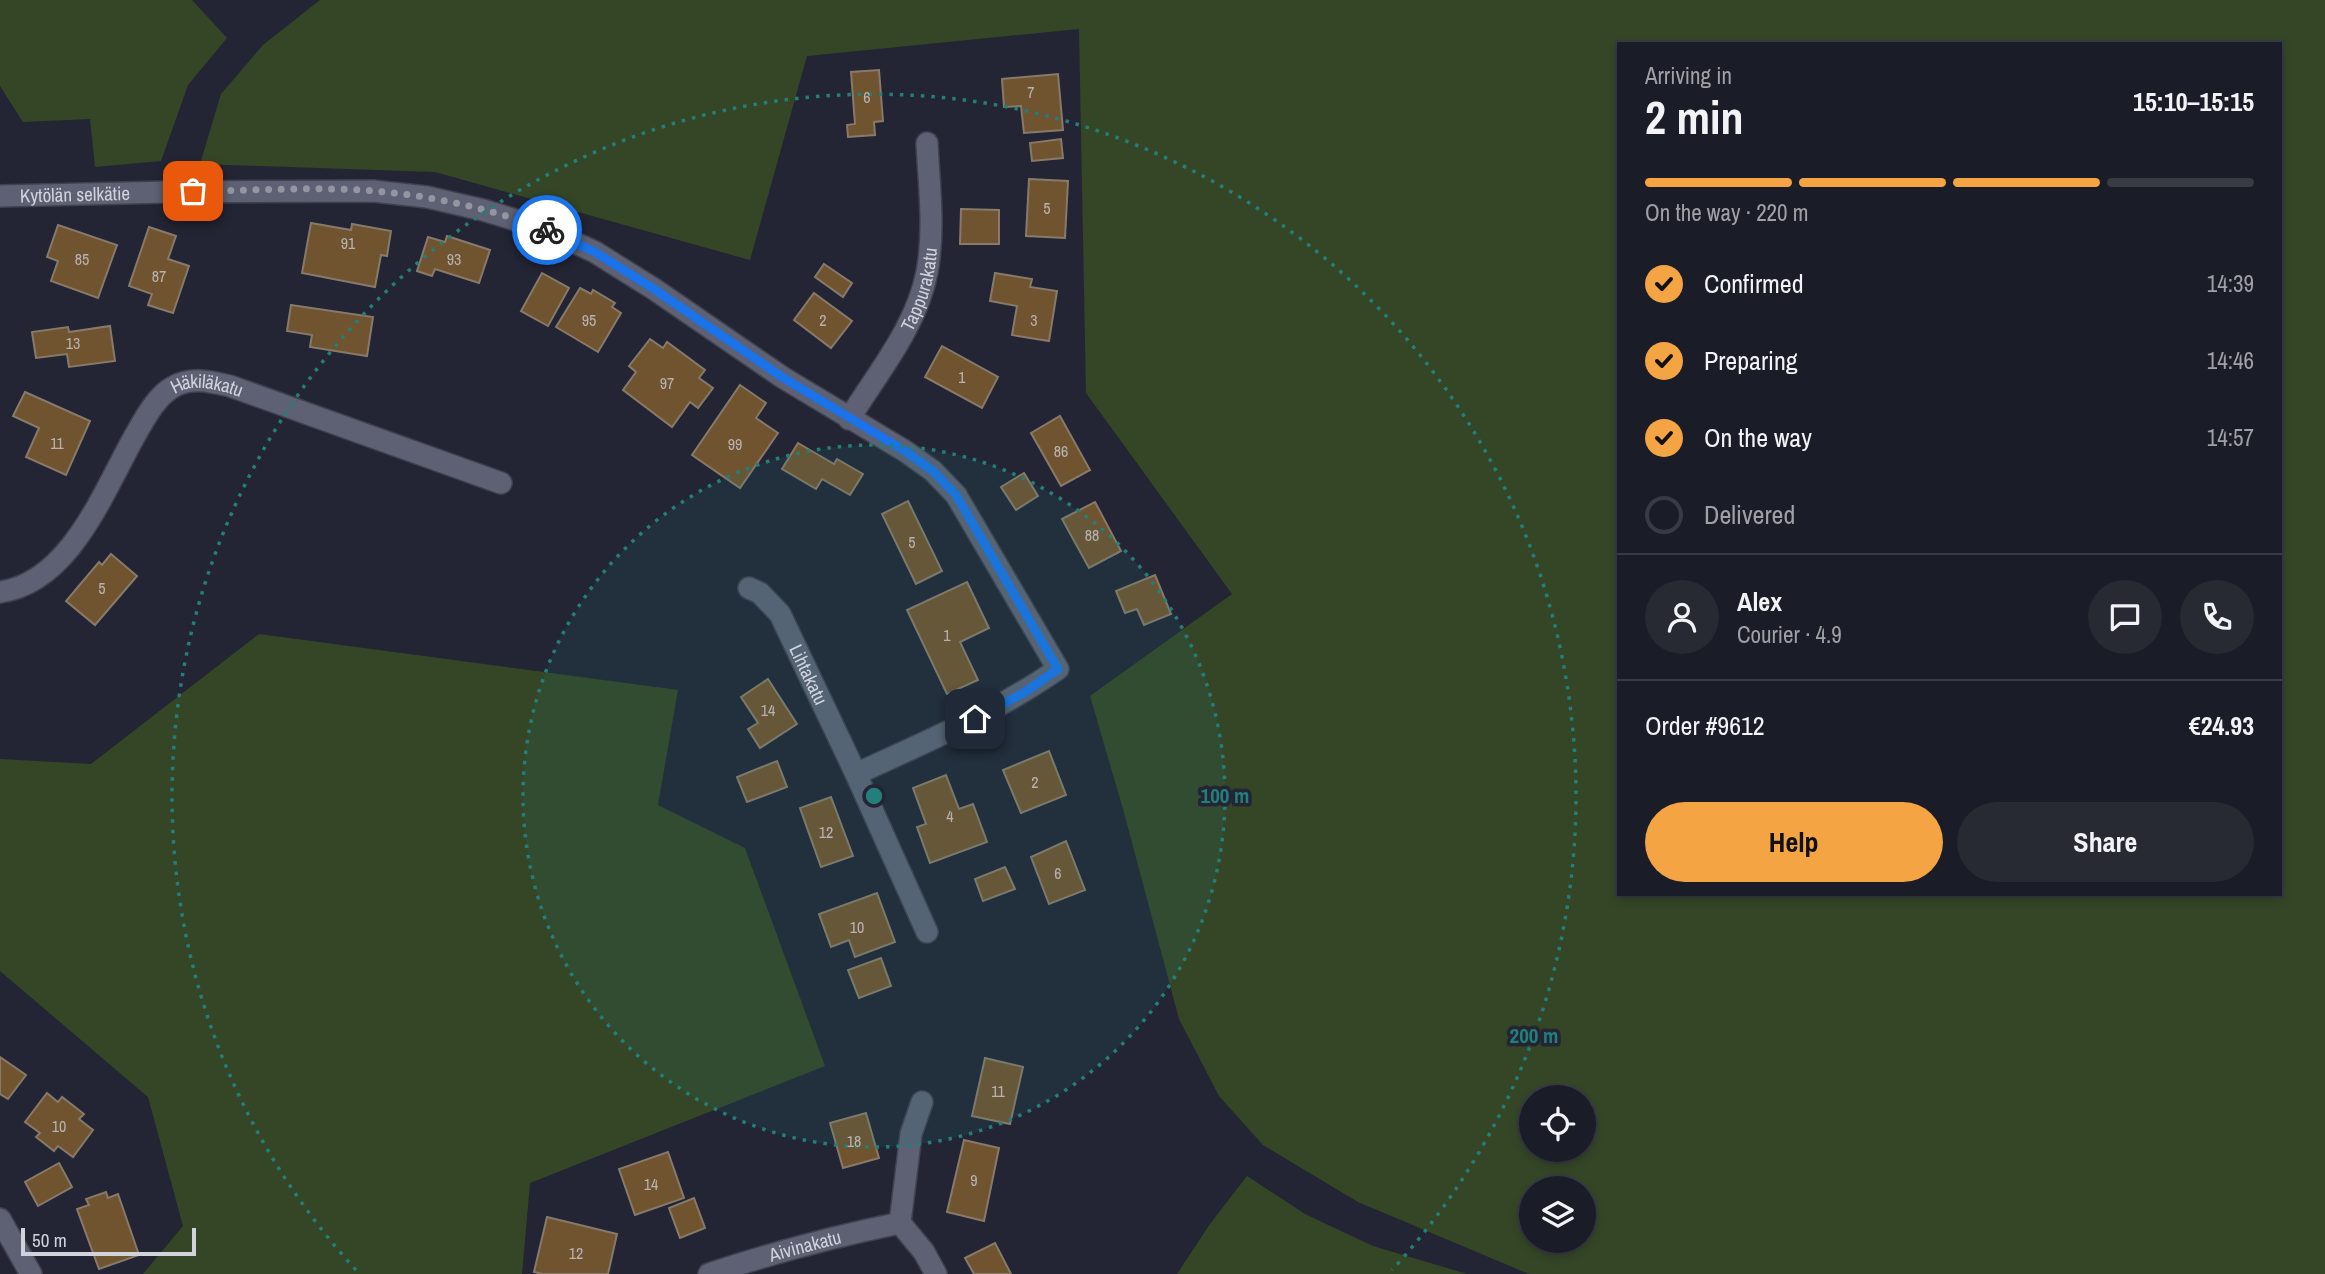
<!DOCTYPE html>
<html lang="en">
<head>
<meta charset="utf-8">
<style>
  :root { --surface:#1a1c27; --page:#272933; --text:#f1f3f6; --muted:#9fa1a7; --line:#383a44; --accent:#f4a443 }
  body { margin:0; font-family:"Archivo Narrow",sans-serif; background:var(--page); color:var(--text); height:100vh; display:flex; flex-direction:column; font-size:26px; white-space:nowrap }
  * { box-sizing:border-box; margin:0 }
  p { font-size:23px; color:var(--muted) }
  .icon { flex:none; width:38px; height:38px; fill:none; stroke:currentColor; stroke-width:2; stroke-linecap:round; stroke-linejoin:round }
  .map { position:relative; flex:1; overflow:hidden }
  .drawer { position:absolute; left:1617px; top:42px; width:665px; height:854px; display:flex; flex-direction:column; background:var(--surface); border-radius:0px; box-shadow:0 4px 10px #0003,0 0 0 2px var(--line) }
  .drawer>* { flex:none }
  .buttons { position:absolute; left:1519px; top:1085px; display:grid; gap:14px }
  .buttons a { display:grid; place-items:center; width:77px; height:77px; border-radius:50%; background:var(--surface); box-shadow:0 4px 10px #0003,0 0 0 2px var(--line); font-size:35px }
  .scale { position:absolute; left:21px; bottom:18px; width:175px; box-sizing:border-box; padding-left:7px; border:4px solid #d0d2dc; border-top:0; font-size:19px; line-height:24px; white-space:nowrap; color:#d0d2dc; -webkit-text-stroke:5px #232534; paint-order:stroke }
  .pin { position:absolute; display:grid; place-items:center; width:60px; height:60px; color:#fff; margin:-30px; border-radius:14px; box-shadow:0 4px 10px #0006 }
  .courier { position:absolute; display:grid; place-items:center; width:70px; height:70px; margin:-35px; border:5px solid #1a73e8; border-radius:50%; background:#fff; color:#222; box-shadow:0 2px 9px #0007 }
  .headline em { font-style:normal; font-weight:800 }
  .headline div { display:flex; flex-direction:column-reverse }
  .headline { display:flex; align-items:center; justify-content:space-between; height:119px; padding:0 28px }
  h1 { font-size:46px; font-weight:800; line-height:52px }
  .bar { display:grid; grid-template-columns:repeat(4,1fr); gap:10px 7px; align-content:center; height:84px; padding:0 28px }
  .bar i { height:9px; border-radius:5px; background:var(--line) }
  .bar .selected { background:var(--accent) }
  .bar p { grid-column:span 4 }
  .line { display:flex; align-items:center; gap:18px; padding:0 28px; border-top:2px solid var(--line) }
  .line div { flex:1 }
  .round { display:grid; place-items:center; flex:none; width:74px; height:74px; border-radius:37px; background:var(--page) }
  ol { padding:0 28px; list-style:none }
  li { display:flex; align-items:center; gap:21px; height:77px }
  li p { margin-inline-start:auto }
  li .icon { padding:7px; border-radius:50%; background:var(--accent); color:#111; stroke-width:4 }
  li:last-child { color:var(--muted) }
  li i { width:38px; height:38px; border:4px solid var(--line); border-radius:50% }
  .action { display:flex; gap:14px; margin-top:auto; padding:14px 28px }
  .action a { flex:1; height:80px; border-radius:42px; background:var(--accent); color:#111; font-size:28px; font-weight:800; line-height:80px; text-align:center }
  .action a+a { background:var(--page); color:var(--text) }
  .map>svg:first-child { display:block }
</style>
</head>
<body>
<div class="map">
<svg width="2325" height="1274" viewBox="0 0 2325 1274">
  <rect width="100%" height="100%" fill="#232534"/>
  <g fill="#354627" fill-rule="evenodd">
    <polygon points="0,0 192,0 227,38 188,85 161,161 95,167 90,119 23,122 0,86"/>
    <path d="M320,0H2325V1274H1529L1358,1202L1263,1145L1219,1096L1179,1019L1123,809L1090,696L1232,594L1086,393L1079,29L807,56L750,260L435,172L200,164L221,94L263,45ZM1619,44H2280V894H1619ZM1584,1097V1150H1531V1097ZM1584,1188V1241H1531V1188Z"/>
    <polygon points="259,634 678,690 658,805 745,848 825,1066 530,1183 522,1274 143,1274 183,1226 148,1097 0,971 0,759 91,764"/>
    <polygon points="1247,1176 1305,1214 1373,1246 1467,1274 1177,1274 1210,1224"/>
  </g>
  <g fill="#70532f" stroke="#877a6a" stroke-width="2">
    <polygon points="879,70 883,121 874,122 875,135 848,137 847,125 855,124 851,72"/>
    <polygon points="1058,74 1063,130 1024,133 1021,106 1004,107 1002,79"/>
    <polygon points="1061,139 1063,158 1032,161 1030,143"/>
    <polygon points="1029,179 1068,181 1065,238 1026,236"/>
    <polygon points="961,209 999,210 999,244 960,244"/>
    <polygon points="311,223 351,230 352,224 391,231 387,256 381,255 375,287 302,273"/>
    <polygon points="58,225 117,245 98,298 51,281 58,261 47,257"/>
    <polygon points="149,227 176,236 168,259 189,266 173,313 148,305 152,294 129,286"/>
    <polygon points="447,236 490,250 479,283 435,269 432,276 417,271 428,237 445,242"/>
    <polygon points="824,264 852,283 843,297 815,277"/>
    <polygon points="542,273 569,288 548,326 521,311"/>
    <polygon points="995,273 1032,279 1030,287 1057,291 1049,341 1012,335 1017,306 990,301"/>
    <polygon points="580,288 591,294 593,290 615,303 612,307 621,313 598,352 556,327"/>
    <polygon points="814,293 852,321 831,348 794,320"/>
    <polygon points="291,305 373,317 367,356 310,347 312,335 287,331"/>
    <polygon points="110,326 115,361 69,367 67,354 36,358 32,332 68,327 69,332"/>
    <polygon points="650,339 663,348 667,342 705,370 699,378 713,388 698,408 690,402 672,427 623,390 636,372 629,366"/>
    <polygon points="942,346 998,377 982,408 925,377"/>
    <polygon points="740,385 766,403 756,418 778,433 740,488 692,455"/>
    <polygon points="25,392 90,421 66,475 26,457 39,428 13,416"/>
    <polygon points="1060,416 1090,470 1061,486 1031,433"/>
    <polygon points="798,443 834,464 837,459 863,474 850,495 822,479 816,489 782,469"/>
    <polygon points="1024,473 1038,496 1016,510 1001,487"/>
    <polygon points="908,501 942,571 916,584 882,514"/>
    <polygon points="1095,502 1121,551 1089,568 1062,519"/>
    <polygon points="111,554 137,576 95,625 66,601 99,562 102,565"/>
    <polygon points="1155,575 1171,614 1144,625 1137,609 1125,613 1116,591"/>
    <polygon points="967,582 989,628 960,642 978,680 947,694 907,610"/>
    <polygon points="768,679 797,724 760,748 748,729 758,723 741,697"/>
    <polygon points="1049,751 1066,795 1021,813 1003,770"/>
    <polygon points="777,761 787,787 747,802 737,777"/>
    <polygon points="946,775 959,809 973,804 987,842 930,863 917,827 926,824 913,788"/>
    <polygon points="831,797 853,856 821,867 800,808"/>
    <polygon points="1066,841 1085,890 1049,904 1031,857"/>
    <polygon points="1005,867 1015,889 983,901 975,879"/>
    <polygon points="877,893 895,942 855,957 849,940 831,947 819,914"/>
    <polygon points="881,958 891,986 859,998 848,970"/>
    <polygon points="0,1057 26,1075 8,1099 0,1094"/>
    <polygon points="985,1058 1023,1067 1010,1124 972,1116"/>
    <polygon points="47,1093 58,1102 62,1097 84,1114 79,1119 93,1130 73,1157 58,1146 54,1151 36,1137 40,1133 25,1122"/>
    <polygon points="866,1113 879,1158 843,1168 830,1123"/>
    <polygon points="964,1140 999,1148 984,1221 947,1212"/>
    <polygon points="668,1152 684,1198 635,1215 619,1169"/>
    <polygon points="59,1163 72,1187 38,1206 25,1182"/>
    <polygon points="106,1192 108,1198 118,1194 139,1255 99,1269 77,1209 89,1205 86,1199"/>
    <polygon points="694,1198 705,1228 680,1238 669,1208"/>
    <polygon points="547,1217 617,1234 608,1274 543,1274 534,1272"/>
    <polygon points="995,1243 1011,1274 974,1274 965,1258"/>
  </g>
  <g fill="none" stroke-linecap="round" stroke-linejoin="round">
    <defs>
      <g id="minor">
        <path id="s1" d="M0,196L168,192L373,191L427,197L483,210L545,229L595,252L654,289L782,377L905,451L933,471L956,495L1058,669C995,713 925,742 856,774"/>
        <path id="s2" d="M849,419C877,374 917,326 927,272C935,230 929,185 927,143"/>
        <path id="s3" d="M749,588L760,593L780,614L856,774L927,932"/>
        <path id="s4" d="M0,592C72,582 105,487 137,432C146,416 157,396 173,387C191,376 212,382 230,386L501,483"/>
        <polyline points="922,1102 911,1134 900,1223 924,1252 936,1274"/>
        <polyline points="0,1219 31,1274"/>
        <path id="s5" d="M709,1274C772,1253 836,1236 900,1223"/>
      </g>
    </defs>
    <use href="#minor" stroke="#3f414e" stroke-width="24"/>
    <use href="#minor" stroke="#5d6173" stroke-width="21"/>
  </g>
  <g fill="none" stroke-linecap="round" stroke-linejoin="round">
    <path stroke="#9395a1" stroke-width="7" stroke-dasharray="0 12.6" d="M193,191C253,191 315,186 375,191C433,196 492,209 547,230"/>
    <polyline stroke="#1a73e8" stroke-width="9" points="547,230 595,252 654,289 782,377 905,451 933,471 956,495 1058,669 1025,692 975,719"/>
  </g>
  <circle cx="874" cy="796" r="351" fill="#227f79" fill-opacity=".12"/>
  <g fill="none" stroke="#227f79" stroke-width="3.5" stroke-dasharray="3.5 7">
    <circle cx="874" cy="796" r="351"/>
    <path d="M356 1270A702 702 0 1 1 1392 1270"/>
  </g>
  <g text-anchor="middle" stroke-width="7" stroke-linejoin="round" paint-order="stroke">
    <g font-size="16" fill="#b8b2b1">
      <text x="1031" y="98">7</text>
      <text x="867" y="103">6</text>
      <text x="1047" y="214">5</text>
      <text x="348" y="249">91</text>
      <text x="82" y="265">85</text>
      <text x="454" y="265">93</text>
      <text x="159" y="282">87</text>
      <text x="589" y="326">95</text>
      <text x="823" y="326">2</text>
      <text x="1034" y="326">3</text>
      <text x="73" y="349">13</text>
      <text x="962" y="383">1</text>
      <text x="667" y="389">97</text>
      <text x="57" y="449">11</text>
      <text x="735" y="450">99</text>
      <text x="1061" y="457">86</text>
      <text x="1092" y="541">88</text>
      <text x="912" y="548">5</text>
      <text x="102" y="594">5</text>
      <text x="947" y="641">1</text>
      <text x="768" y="716">14</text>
      <text x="1035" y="788">2</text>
      <text x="950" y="822">4</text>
      <text x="826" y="838">12</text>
      <text x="1058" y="879">6</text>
      <text x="857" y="933">10</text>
      <text x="998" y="1097">11</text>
      <text x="59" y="1132">10</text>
      <text x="854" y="1147">18</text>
      <text x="974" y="1186">9</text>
      <text x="651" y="1190">14</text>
      <text x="576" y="1259">12</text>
    </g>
    <g font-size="19" fill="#d0d2dc" stroke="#232534">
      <text dy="7" stroke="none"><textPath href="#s1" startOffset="75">Kytölän selkätie</textPath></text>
      <text dy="7" stroke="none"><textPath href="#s2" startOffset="149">Tappurakatu</textPath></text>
      <text dy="7" stroke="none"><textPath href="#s4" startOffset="312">Häkiläkatu</textPath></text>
      <text dy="7" stroke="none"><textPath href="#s3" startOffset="108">Lihtakatu</textPath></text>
      <text dy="7" stroke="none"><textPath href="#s5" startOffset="100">Aivinakatu</textPath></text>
    </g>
  </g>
  <circle cx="874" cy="796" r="10" fill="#227f79" stroke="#232534" stroke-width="3.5"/>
  <g font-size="21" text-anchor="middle" font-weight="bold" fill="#227f79" stroke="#232534" stroke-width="7" stroke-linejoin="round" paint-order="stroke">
    <text x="1225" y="803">100 m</text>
    <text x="1534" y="1043">200 m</text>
  </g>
</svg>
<div class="buttons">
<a><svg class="icon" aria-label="locate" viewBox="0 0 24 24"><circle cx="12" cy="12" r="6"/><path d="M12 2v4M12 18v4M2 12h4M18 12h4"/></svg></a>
<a><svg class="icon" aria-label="layers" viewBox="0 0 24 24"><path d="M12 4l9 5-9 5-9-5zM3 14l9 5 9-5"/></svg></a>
</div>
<div class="scale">50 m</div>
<div class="pin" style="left:193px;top:191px;background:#ea580c"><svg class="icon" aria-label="bag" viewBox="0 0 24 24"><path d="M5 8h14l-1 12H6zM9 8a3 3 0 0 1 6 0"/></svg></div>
<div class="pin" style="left:975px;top:719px;background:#1f2937"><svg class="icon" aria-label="home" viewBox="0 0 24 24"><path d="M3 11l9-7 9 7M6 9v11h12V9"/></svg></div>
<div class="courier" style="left:547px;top:230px"><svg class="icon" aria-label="bike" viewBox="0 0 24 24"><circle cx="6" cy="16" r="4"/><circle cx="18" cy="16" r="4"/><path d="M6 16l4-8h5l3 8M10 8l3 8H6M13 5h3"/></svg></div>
<section class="drawer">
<div class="headline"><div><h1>2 min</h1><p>Arriving in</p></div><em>15:10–15:15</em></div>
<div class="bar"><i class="selected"></i><i class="selected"></i><i class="selected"></i><i></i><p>On the way · 220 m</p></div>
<ol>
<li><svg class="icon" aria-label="check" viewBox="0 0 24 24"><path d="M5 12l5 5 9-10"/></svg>Confirmed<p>14:39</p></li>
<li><svg class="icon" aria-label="check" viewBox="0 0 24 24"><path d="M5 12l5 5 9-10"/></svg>Preparing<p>14:46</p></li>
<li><svg class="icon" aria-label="check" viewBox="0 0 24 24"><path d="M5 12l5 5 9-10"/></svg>On the way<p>14:57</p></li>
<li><i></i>Delivered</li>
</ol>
<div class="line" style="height:126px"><a class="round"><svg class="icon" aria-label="person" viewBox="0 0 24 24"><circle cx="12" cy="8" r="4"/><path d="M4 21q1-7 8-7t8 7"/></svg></a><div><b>Alex</b><p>Courier · 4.9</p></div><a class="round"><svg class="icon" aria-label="chat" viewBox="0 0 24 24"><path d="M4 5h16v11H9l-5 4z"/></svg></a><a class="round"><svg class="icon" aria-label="phone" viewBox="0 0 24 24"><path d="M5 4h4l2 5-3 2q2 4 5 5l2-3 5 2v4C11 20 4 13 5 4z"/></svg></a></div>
<div class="line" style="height:91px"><div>Order #9612</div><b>€24.93</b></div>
<div class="action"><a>Help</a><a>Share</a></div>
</section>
</div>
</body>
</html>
